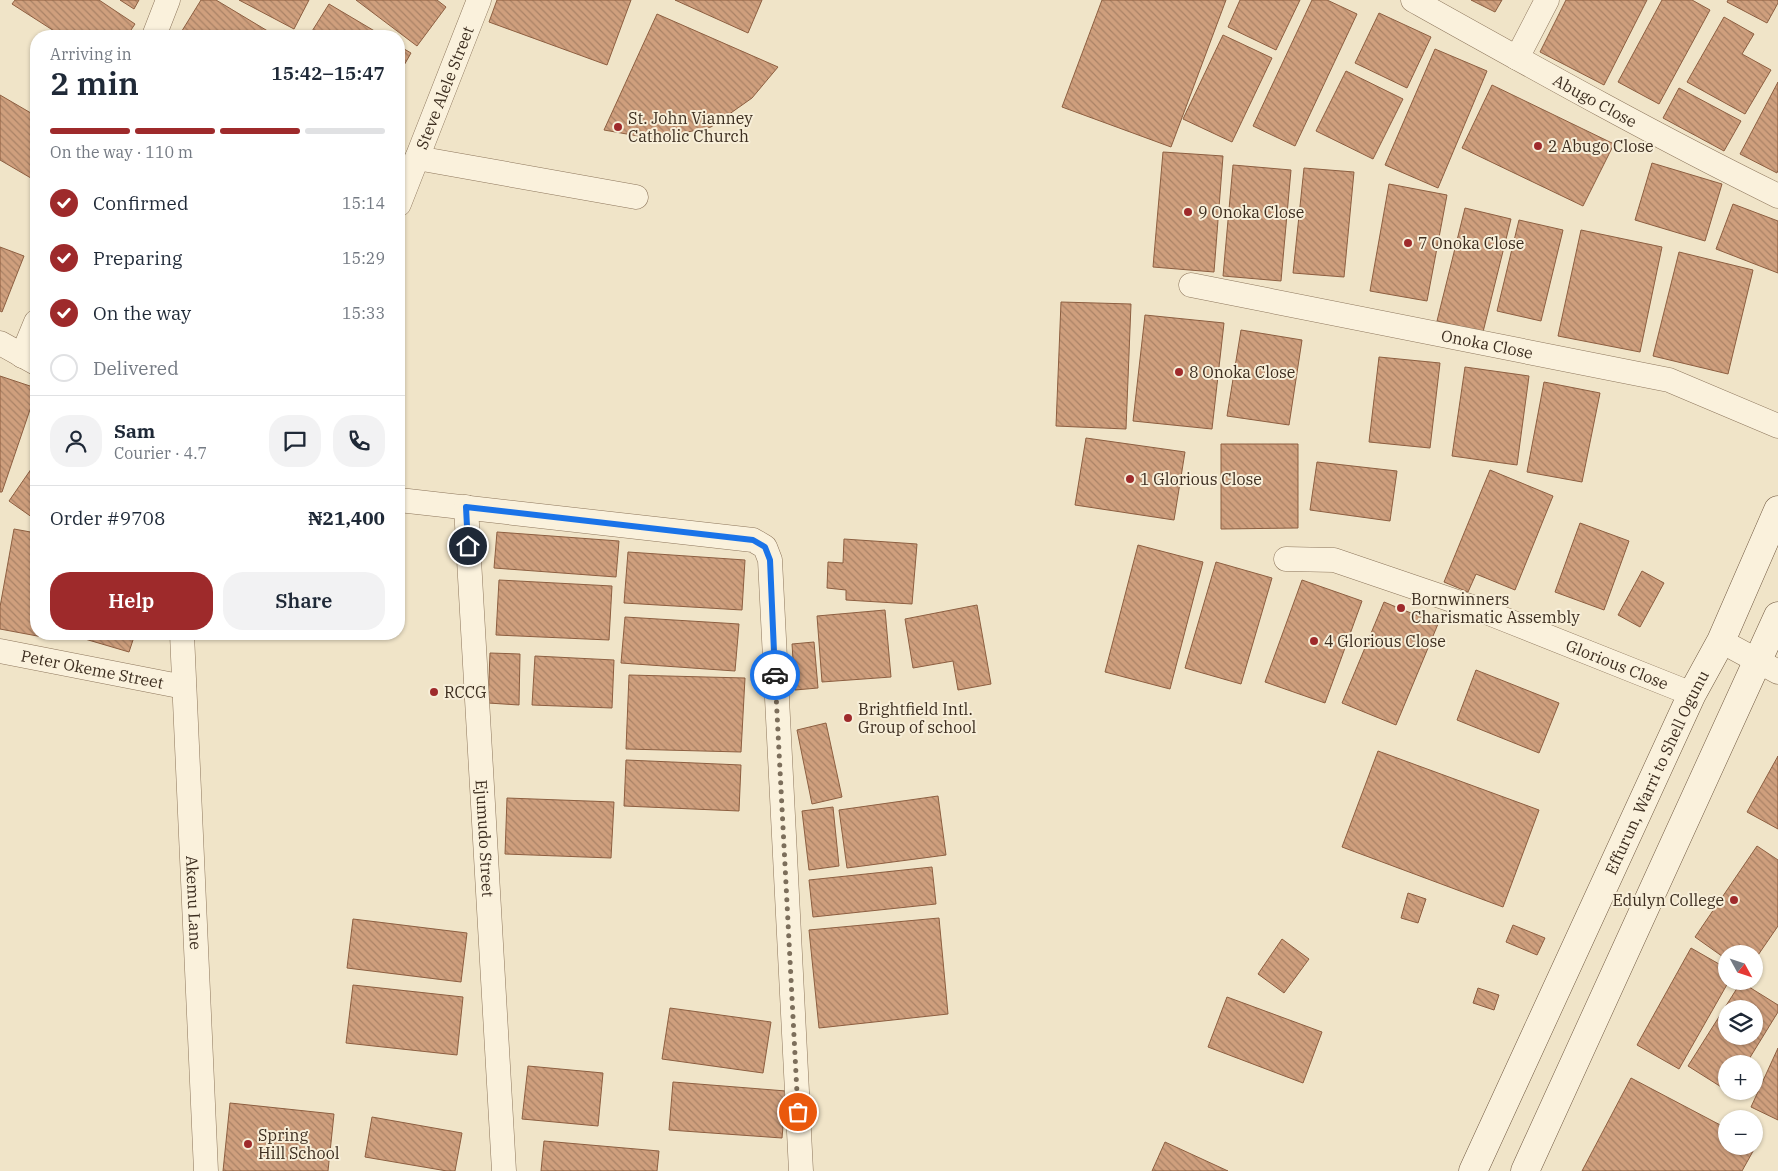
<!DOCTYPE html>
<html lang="en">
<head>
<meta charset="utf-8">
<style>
  :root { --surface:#fff; --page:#f2f2f3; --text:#1f2937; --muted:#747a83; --line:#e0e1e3; --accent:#9e2a2b }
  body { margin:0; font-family:"IBM Plex Serif",serif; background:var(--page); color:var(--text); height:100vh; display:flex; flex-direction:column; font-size:19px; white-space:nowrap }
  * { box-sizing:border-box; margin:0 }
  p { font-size:16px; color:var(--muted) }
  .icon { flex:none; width:28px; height:28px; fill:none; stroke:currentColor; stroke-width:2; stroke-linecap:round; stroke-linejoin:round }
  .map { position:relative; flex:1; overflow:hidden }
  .drawer { position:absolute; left:30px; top:30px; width:375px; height:610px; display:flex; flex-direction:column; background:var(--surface); border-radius:20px; box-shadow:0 1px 4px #0004 }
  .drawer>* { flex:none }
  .needle { width:32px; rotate:130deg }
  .fabs { position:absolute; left:1718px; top:945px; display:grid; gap:10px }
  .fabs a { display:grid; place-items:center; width:45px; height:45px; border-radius:50%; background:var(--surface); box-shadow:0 1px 4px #0004; font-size:25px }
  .pin { position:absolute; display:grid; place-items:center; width:42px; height:42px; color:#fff; margin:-21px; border:2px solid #fff; border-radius:50%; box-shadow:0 1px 5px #0007 }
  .courier { position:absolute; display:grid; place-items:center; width:50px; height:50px; margin:-25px; border:4px solid #1a73e8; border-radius:50%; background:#fff; color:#222; box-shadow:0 1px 6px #0007 }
  .summary em { font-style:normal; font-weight:600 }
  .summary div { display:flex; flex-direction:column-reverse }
  .summary { display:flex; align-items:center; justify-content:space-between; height:85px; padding:0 20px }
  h1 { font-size:32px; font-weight:600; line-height:38px }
  .bar { display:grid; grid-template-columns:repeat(4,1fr); gap:8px 5px; align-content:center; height:60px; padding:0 20px }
  .bar i { height:6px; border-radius:4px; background:var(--line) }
  .bar .selected { background:var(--accent) }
  .bar p { grid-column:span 4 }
  .line { display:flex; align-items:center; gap:12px; padding:0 20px; border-top:1px solid var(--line) }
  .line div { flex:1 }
  .round { display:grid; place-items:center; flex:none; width:52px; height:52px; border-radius:20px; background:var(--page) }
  ol { padding:0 20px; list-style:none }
  li { display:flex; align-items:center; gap:15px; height:55px }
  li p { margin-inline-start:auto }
  li .icon { padding:5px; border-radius:50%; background:var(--accent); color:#fff; stroke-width:4 }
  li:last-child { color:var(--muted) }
  li i { width:28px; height:28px; border:2px solid var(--line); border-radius:50% }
  .primary-button { display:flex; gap:10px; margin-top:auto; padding:10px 20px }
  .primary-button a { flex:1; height:58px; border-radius:20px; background:var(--accent); color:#fff; font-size:20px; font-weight:600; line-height:58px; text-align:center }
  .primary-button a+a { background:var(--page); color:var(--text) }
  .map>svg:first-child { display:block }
</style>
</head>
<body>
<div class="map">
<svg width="1778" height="1171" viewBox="0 0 1778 1171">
  <defs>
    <pattern id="building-back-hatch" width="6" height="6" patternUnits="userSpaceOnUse" patternTransform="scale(1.25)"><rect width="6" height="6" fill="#cf9f7d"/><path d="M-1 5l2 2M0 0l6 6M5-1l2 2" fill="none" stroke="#a98266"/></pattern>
  </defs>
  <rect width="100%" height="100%" fill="#f0e4c8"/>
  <g fill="url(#building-back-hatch)" stroke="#8d5f41" fill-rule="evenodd">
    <polygon points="15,0 99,0 135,24 127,36 62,36 12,4"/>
    <polygon points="120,0 139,0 134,9"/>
    <polygon points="201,0 216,0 276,36 183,36 180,34"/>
    <polygon points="239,0 309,0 294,29"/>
    <polygon points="356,0 437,0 446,7 417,46"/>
    <polygon points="497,0 631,0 607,65 489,22"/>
    <polygon points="675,0 762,0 748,33"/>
    <polygon points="1102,0 1226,0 1171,147 1062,107"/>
    <polygon points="1240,0 1300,0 1276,50 1228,27"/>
    <polygon points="1312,0 1327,0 1357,14 1295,146 1253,126"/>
    <polygon points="1471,0 1502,0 1495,12"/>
    <polygon points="1566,0 1647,0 1604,85 1540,52"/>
    <polygon points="1662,0 1692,0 1710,10 1659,104 1618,82"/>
    <polygon points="1728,0 1778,0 1778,3 1767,23 1727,2"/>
    <polygon points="329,4 383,36 309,36"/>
    <polygon points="1379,13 1431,37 1407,88 1355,63"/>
    <polygon points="657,14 778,67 752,98 711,127 655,139 604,130"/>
    <polygon points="1724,17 1754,34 1742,54 1771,70 1745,114 1687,82"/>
    <polygon points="1223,35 1272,58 1232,142 1183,119"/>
    <polygon points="399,46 411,53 399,74"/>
    <polygon points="1435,49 1487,71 1438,188 1385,165"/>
    <polygon points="1346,71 1403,99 1373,159 1316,131"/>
    <polygon points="1778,82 1778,170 1777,173 1740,154"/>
    <polygon points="1492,85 1614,144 1583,206 1462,148"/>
    <polygon points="1679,88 1741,121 1724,151 1663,118"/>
    <polygon points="0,95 36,116 36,181 0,160"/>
    <polygon points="1163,152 1223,156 1214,272 1153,267"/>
    <polygon points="1652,163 1722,184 1705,241 1635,220"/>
    <polygon points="1233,165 1291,170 1281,281 1223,276"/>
    <polygon points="1304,168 1354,172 1344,277 1293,273"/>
    <polygon points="1389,184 1447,195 1427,301 1370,291"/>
    <polygon points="1733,204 1778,221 1778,273 1716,249"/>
    <polygon points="1465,208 1511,219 1483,332 1437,321"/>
    <polygon points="1519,220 1563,230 1541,321 1497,311"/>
    <polygon points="1581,230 1662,247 1640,352 1558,336"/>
    <polygon points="0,247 24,256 2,312 0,311"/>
    <polygon points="1679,252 1753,270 1728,374 1653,356"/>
    <polygon points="1061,302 1131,304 1126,429 1056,426"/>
    <polygon points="1145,315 1224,323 1212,429 1133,421"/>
    <polygon points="1241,330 1302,340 1289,425 1227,416"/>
    <polygon points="1379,357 1440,363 1430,448 1369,442"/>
    <polygon points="1465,367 1529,376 1517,465 1452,456"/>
    <polygon points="0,376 36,388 36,392 2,492 0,492"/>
    <polygon points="1544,382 1600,393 1582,482 1527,472"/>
    <polygon points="1086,438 1185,452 1174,520 1075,505"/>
    <polygon points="1221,444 1298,444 1298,528 1221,529"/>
    <polygon points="36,462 36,520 9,501"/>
    <polygon points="1317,462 1397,471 1390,521 1310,510"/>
    <polygon points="1490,470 1553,496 1515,590 1476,574 1468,592 1444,582"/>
    <polygon points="1580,523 1629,541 1604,610 1555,592"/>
    <polygon points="14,529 36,533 36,634 49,634 48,638 0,629 0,607"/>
    <polygon points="497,532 619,541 616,577 494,568"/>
    <polygon points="844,539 917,544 912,604 846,600 846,590 827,588 828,562 843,563"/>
    <polygon points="1138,545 1203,562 1170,689 1105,672"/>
    <polygon points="628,552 745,560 742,610 624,603"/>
    <polygon points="1216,562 1272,578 1241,684 1185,668"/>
    <polygon points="1642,571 1664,583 1640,627 1618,615"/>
    <polygon points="499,580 612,586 609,640 496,635"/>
    <polygon points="1302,580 1362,601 1325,703 1265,682"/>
    <polygon points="1384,602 1438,624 1396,725 1342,703"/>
    <polygon points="977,605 991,684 958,690 953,661 913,668 905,619"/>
    <polygon points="885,610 891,677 822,682 817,616"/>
    <polygon points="625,617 739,624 735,671 621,663"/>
    <polygon points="68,634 135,634 129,652"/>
    <polygon points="814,642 818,688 795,690 792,644"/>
    <polygon points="490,653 520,654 519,705 488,703"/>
    <polygon points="535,656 614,660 612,708 532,705"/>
    <polygon points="1476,670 1559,703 1539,753 1457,720"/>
    <polygon points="629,675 745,678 741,752 626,749"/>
    <polygon points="826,723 842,797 812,804 797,730"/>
    <polygon points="1378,751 1539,810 1503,907 1342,847"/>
    <polygon points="1778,756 1778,829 1747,812"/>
    <polygon points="626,760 741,765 739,811 624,806"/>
    <polygon points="938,796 946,855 847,868 839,810"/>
    <polygon points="507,798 614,802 611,858 505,854"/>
    <polygon points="833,807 839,866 809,870 802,811"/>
    <polygon points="1757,846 1778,860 1778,926 1754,961 1754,954 1726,954 1726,959 1695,937"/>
    <polygon points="932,867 936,904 813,917 809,880"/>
    <polygon points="1408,893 1426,899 1418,923 1401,918"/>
    <polygon points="939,918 948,1014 819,1028 809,930"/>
    <polygon points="353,919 467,933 461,982 347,968"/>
    <polygon points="1513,925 1545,938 1537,955 1506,942"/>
    <polygon points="1282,939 1309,959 1284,993 1258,974"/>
    <polygon points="1691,948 1726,968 1726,981 1729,981 1679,1069 1637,1045"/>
    <path d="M1741,982L1778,1005V1012L1746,1064H1726V1090L1688,1066ZM1726,1009H1754V1036H1726Z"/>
    <polygon points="353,985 463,997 457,1055 346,1043"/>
    <polygon points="1478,988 1499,995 1494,1010 1473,1003"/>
    <polygon points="1227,997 1322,1032 1303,1083 1208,1047"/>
    <polygon points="670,1008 771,1022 763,1073 662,1059"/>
    <polygon points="1778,1048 1778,1120 1751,1107"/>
    <polygon points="528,1066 603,1073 598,1126 522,1119"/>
    <polygon points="1631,1078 1726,1128 1726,1146 1754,1146 1754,1142 1757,1144 1742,1171 1582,1171"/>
    <polygon points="673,1082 786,1091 782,1138 669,1130"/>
    <polygon points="230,1103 334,1114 328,1171 223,1171"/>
    <polygon points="372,1117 462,1133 455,1171 447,1171 365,1157"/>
    <polygon points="544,1141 659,1151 657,1171 541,1171"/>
    <polygon points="1165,1142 1228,1171 1152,1171"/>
  </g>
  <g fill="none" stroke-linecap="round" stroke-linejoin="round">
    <defs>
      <g id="street">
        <path id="s1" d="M1413,0C1533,67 1654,135 1778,196"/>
        <polyline points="154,36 168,0"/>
        <polyline points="1517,58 1547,0"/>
        <polyline points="417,158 636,197"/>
        <path id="s2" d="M399,204L479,0"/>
        <path id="s3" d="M1191,285L1669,380L1778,426"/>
        <polyline points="0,343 36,363"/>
        <polyline points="22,356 36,322"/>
        <polyline points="399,500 753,540 765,547 770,560 801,1171"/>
        <path id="s4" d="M466,507L504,1171"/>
        <path id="s5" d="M1286,559L1334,560L1481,610L1692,694"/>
        <path id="s6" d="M182,634L206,1171"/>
        <polyline points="1721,641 1778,672"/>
        <path id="s7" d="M0,651L184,687"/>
      </g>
      <g id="secondary">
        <path id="s8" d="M1473,1171L1692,694L1721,641L1778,510"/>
        <polyline points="1525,1171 1778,616"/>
      </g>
    </defs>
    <use href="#street" stroke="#8d765c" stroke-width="25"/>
    <use href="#secondary" stroke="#6f573f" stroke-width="29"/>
    <use href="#street" stroke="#faf1dc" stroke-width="24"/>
    <use href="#secondary" stroke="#faf1dc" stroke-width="28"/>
  </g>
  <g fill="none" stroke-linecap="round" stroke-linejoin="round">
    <polyline stroke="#7c6e5b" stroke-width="5" stroke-dasharray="0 9" points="775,675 798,1112"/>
    <polyline stroke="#1a73e8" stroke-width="6" points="468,546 466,507 753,540 765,547 770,560 775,675"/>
  </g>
  <g fill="#9e2a2b" stroke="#f7eed8" stroke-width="2">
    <circle cx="618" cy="127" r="5"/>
    <circle cx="1538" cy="146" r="5"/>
    <circle cx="1188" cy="212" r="5"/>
    <circle cx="1408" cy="243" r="5"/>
    <circle cx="1179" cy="372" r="5"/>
    <circle cx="1130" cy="479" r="5"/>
    <circle cx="1401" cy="608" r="5"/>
    <circle cx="1314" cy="641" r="5"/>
    <circle cx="434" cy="692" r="5"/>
    <circle cx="848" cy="718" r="5"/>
    <circle cx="1734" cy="900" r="5"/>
    <circle cx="248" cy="1144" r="5"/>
  </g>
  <g text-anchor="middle" stroke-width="4" stroke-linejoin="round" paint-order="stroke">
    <g font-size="16" fill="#3d2e20" stroke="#f7eed8">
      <text dy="6" stroke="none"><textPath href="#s2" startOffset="125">Steve Alele Street</textPath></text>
      <text dy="6" stroke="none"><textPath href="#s1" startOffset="208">Abugo Close</textPath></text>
      <text dy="6" stroke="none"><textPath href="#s3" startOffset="302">Onoka Close</textPath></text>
      <text dy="6" stroke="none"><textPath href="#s5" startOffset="350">Glorious Close</textPath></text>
      <text dy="6" stroke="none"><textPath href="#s7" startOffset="94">Peter Okeme Street</textPath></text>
      <text dy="6" stroke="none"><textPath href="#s8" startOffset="439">Effurun, Warri to Shell Ogunu</textPath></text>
      <text dy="6" stroke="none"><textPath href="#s4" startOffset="332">Ejumudo Street</textPath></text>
      <text dy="6" stroke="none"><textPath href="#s6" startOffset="269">Akemu Lane</textPath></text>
    </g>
    <g font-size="16" fill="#3d2e20" stroke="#f7eed8" text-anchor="start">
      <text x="628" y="124">St. John Vianney<tspan x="628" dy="18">Catholic Church</tspan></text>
      <text x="1548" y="152">2 Abugo Close</text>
      <text x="1198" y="218">9 Onoka Close</text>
      <text x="1418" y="249">7 Onoka Close</text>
      <text x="1189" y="378">8 Onoka Close</text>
      <text x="1140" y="485">1 Glorious Close</text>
      <text x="1411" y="605">Bornwinners<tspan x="1411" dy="18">Charismatic Assembly</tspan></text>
      <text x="1324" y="647">4 Glorious Close</text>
      <text x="444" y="698">RCCG</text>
      <text x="858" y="715">Brightfield Intl.<tspan x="858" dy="18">Group of school</tspan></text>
      <text x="1724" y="906" text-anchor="end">Edulyn College</text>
      <text x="258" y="1141">Spring<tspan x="258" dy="18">Hill School</tspan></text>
    </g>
  </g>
</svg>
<div class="fabs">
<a><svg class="needle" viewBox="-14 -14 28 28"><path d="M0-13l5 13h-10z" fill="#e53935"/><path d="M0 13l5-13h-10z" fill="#747a83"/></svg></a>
<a><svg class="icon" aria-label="layers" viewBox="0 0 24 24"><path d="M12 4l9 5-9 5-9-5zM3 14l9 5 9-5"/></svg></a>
<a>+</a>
<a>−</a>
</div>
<div class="pin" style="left:798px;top:1112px;background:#ea580c"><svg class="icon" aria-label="bag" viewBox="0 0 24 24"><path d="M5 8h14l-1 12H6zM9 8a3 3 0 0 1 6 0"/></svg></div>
<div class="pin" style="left:468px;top:546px;background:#1f2937"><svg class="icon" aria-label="home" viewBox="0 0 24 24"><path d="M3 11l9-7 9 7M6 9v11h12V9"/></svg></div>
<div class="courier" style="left:775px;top:675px"><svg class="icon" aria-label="car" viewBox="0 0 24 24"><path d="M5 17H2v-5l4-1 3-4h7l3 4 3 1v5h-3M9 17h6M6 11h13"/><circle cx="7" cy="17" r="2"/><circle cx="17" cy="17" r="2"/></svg></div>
<section class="drawer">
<div class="summary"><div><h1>2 min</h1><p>Arriving in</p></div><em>15:42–15:47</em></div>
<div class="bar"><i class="selected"></i><i class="selected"></i><i class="selected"></i><i></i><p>On the way · 110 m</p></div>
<ol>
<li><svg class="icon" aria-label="check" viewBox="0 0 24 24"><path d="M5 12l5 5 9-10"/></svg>Confirmed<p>15:14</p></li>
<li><svg class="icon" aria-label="check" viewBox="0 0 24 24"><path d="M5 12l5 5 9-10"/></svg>Preparing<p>15:29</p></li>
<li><svg class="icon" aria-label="check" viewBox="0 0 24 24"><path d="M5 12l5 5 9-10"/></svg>On the way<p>15:33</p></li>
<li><i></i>Delivered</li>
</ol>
<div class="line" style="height:90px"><a class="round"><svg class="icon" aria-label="person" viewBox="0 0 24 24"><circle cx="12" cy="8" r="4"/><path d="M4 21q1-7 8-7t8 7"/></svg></a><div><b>Sam</b><p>Courier · 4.7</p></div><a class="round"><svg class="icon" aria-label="chat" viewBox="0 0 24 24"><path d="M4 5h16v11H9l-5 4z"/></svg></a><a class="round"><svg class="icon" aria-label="phone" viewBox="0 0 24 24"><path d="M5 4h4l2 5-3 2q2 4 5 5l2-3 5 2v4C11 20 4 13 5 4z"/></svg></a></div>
<div class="line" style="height:65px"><div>Order #9708</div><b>₦21,400</b></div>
<div class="primary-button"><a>Help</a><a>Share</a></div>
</section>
</div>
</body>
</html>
